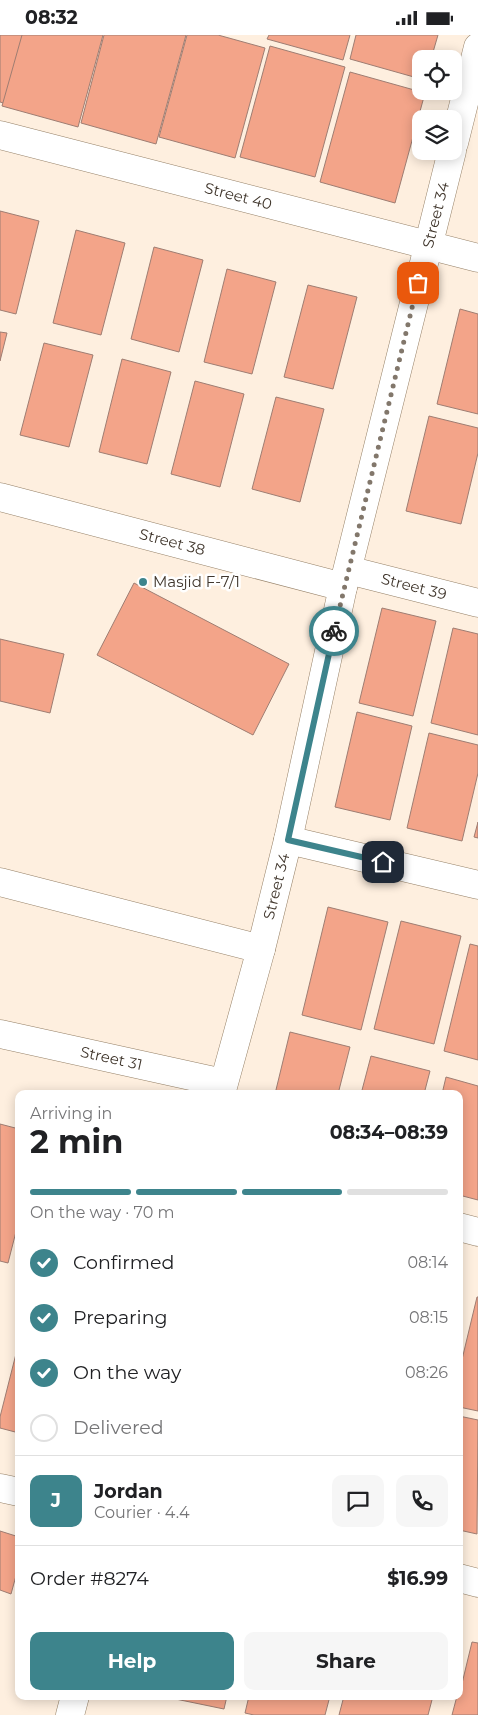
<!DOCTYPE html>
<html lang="en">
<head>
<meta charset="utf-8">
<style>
  :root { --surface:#fff; --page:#f6f6f6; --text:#202124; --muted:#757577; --line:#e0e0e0; --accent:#3d848c }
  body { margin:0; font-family:Montserrat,sans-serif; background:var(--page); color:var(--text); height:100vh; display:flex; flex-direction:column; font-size:19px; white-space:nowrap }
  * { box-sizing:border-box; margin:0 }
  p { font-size:16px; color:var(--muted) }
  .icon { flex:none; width:28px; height:28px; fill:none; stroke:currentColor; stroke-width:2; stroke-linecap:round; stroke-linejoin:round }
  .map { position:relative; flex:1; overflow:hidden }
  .drawer { position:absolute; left:15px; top:1055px; width:448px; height:610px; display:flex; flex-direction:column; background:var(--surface); border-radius:10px; box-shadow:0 2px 12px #0003 }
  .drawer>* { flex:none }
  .controls { position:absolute; left:412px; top:15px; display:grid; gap:10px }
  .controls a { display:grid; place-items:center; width:50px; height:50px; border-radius:10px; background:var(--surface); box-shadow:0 2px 12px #0003; font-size:25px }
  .pin { position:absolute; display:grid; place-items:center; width:42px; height:42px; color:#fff; margin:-21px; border-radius:10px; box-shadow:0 2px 8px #0006 }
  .courier { position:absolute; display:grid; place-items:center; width:50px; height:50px; margin:-25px; border:4px solid #3d848c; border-radius:50%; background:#fff; color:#222; box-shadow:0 1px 6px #0007 }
  .summary em { font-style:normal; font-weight:700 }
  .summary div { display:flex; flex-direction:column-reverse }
  .summary { display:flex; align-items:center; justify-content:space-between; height:85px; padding:0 15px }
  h1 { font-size:32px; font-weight:700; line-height:38px }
  .bar { display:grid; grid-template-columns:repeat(4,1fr); gap:8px 5px; align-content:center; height:60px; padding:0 15px }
  .bar i { height:6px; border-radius:4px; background:var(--line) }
  .bar .current { background:var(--accent) }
  .bar p { grid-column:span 4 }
  .line { display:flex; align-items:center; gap:12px; padding:0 15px; border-top:1px solid var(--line) }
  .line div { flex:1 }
  .round { display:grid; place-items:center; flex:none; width:52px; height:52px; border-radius:10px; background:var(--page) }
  ol { padding:0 15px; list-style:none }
  li { display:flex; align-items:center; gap:15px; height:55px }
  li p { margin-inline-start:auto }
  li .icon { padding:5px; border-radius:50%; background:var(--accent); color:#fff; stroke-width:4 }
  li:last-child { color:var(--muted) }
  li i { width:28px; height:28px; border:2px solid var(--line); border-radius:50% }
  .button { display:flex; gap:10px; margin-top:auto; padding:10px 15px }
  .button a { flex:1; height:58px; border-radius:10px; background:var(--accent); color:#fff; font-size:20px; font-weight:700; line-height:58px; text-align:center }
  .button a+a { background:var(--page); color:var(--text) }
  .status { display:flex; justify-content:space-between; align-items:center; height:35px; padding:0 25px; background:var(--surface); direction:ltr }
  .status svg { height:14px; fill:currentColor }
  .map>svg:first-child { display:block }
</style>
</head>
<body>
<div class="status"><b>08:32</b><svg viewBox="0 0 49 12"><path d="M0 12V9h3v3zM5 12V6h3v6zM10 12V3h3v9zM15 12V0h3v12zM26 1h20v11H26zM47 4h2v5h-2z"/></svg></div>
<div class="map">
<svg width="478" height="1680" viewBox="0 0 478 1680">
  <rect width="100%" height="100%" fill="#feefdf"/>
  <g fill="#f3a489" stroke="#9e7d72">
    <polygon points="0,0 29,0 10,70 0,67"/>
    <polygon points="22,0 103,0 78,92 2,71"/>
    <polygon points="104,0 186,0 156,109 81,88"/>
    <polygon points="187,0 218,0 265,13 235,123 159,102"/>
    <polygon points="269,0 350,0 343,25 267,4"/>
    <polygon points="356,0 438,0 431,24 421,24 421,44 350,24"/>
    <polygon points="270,11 345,32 315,142 240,122"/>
    <polygon points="350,37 425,58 395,168 320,147"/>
    <polygon points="0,176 39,186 16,279 0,275"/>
    <polygon points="76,195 125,208 101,300 53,288"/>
    <polygon points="154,212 203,225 179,317 131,304"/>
    <polygon points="227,234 276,247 252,339 204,327"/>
    <polygon points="308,250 357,262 333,354 284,342"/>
    <polygon points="460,274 478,279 478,379 437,369"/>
    <polygon points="0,297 7,298 0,326"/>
    <polygon points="44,308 93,320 69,412 20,400"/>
    <polygon points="122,324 171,337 147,429 99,417"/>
    <polygon points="195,346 244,359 220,452 171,439"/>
    <polygon points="276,362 324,374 300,467 252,454"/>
    <polygon points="429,381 478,393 478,418 461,489 406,476"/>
    <polygon points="134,548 289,629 253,700 97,620"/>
    <polygon points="382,573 436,586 413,681 359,668"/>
    <polygon points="453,593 478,599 478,700 431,688"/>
    <polygon points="0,604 64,619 50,678 0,666"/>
    <polygon points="357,677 412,691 390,785 335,772"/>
    <polygon points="429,698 478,710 478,738 462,806 407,793"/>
    <polygon points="478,787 478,803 474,802"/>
    <polygon points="328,872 388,887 361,995 302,980"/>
    <polygon points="401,886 461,901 434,1009 374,994"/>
    <polygon points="470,909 478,911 478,1025 444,1016"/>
    <polygon points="290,997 350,1012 338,1059 275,1059"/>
    <polygon points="371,1021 430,1036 424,1059 361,1059"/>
    <polygon points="446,1042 478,1051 478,1165 459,1160 459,1059 442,1059"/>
    <polygon points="0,1089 19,1094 19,1185 8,1228 0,1226"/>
    <polygon points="477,1262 478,1262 478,1376 459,1372 459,1337"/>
    <polygon points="19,1307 19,1398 0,1393 0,1382"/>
    <polygon points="459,1381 478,1385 477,1499 459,1495"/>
    <polygon points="0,1496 19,1502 19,1530 11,1559 0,1555"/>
    <polygon points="472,1607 478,1608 478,1680 452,1680 457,1661 459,1661"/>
    <polygon points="161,1661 227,1661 224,1674"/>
    <polygon points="249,1661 330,1661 325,1680 254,1680 245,1678"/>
    <polygon points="344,1661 433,1661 428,1680 339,1680"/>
  </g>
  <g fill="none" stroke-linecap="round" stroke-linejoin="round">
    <defs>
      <g id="minor">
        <path id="s1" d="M0,100L478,223"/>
        <polyline points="454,108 478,12"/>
        <path id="s2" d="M0,462L343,552"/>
        <path id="s3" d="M348,535L478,568"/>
        <polyline points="288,805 478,850"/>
        <polyline points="0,847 261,914"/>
        <path id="s4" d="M0,999L223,1048"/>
        <path id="s5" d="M221,1059L261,914L288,805L343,552L452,116"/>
        <polyline points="459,1192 478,1197"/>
        <polyline points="0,1453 19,1457"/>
        <polyline points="459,1543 478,1548"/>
        <polyline points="70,1680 75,1661"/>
      </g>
    </defs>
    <use href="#minor" stroke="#958067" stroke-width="29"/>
    <use href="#minor" stroke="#fff" stroke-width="28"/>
  </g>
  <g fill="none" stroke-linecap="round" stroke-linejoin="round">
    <polyline stroke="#82776b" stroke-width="5" stroke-dasharray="0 9" points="334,596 418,248"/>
    <polyline stroke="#3d848c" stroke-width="6" points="334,596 288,805 383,827"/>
  </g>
  <circle fill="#3d848c" stroke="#fff" stroke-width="2" cx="143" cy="547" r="5"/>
  <g text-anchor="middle" stroke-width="5" stroke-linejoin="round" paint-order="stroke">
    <g font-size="15" fill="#40362c" stroke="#fff">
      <text dy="5" stroke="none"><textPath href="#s1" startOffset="246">Street 40</textPath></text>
      <text dy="5" stroke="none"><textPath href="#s5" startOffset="905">Street 34</textPath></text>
      <text dy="5" stroke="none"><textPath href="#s2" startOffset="178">Street 38</textPath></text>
      <text dy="5" stroke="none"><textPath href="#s3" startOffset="68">Street 39</textPath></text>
      <text dy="5" stroke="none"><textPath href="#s5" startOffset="215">Street 34</textPath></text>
      <text dy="5" stroke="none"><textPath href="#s4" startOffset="114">Street 31</textPath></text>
    </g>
    <g font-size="15" fill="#40362c" stroke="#fff" text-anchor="start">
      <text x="153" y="552">Masjid F-7/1</text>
    </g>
  </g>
</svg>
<div class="controls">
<a><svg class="icon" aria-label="locate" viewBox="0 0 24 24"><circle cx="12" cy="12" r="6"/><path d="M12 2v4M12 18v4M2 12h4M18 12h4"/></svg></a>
<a><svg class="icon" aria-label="layers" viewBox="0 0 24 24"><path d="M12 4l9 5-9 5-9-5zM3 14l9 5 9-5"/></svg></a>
</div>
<div class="pin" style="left:418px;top:248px;background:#ea580c"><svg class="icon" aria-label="bag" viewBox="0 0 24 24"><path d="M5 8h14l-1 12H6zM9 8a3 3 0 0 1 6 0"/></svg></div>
<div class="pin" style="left:383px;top:827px;background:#1f2937"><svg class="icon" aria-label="home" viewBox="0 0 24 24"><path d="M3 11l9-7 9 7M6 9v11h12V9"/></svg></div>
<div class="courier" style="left:334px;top:596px"><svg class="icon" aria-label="bike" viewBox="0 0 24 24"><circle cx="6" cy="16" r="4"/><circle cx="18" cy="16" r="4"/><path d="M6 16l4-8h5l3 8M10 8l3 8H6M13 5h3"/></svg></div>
<section class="drawer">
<div class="summary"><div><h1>2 min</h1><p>Arriving in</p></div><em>08:34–08:39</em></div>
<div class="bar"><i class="current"></i><i class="current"></i><i class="current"></i><i></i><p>On the way · 70 m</p></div>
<ol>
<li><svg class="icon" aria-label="check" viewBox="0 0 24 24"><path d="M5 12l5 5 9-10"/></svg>Confirmed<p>08:14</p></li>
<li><svg class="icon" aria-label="check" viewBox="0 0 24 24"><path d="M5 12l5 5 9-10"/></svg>Preparing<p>08:15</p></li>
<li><svg class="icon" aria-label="check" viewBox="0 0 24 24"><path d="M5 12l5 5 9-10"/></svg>On the way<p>08:26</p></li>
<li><i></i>Delivered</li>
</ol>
<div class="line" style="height:90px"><b class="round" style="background:var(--accent);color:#fff">J</b><div><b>Jordan</b><p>Courier · 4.4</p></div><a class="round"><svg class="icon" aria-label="chat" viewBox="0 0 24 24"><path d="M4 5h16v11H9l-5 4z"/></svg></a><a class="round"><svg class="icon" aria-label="phone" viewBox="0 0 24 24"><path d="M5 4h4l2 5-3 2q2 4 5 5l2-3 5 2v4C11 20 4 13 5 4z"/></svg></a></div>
<div class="line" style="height:65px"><div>Order #8274</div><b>$16.99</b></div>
<div class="button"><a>Help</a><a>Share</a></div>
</section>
</div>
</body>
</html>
